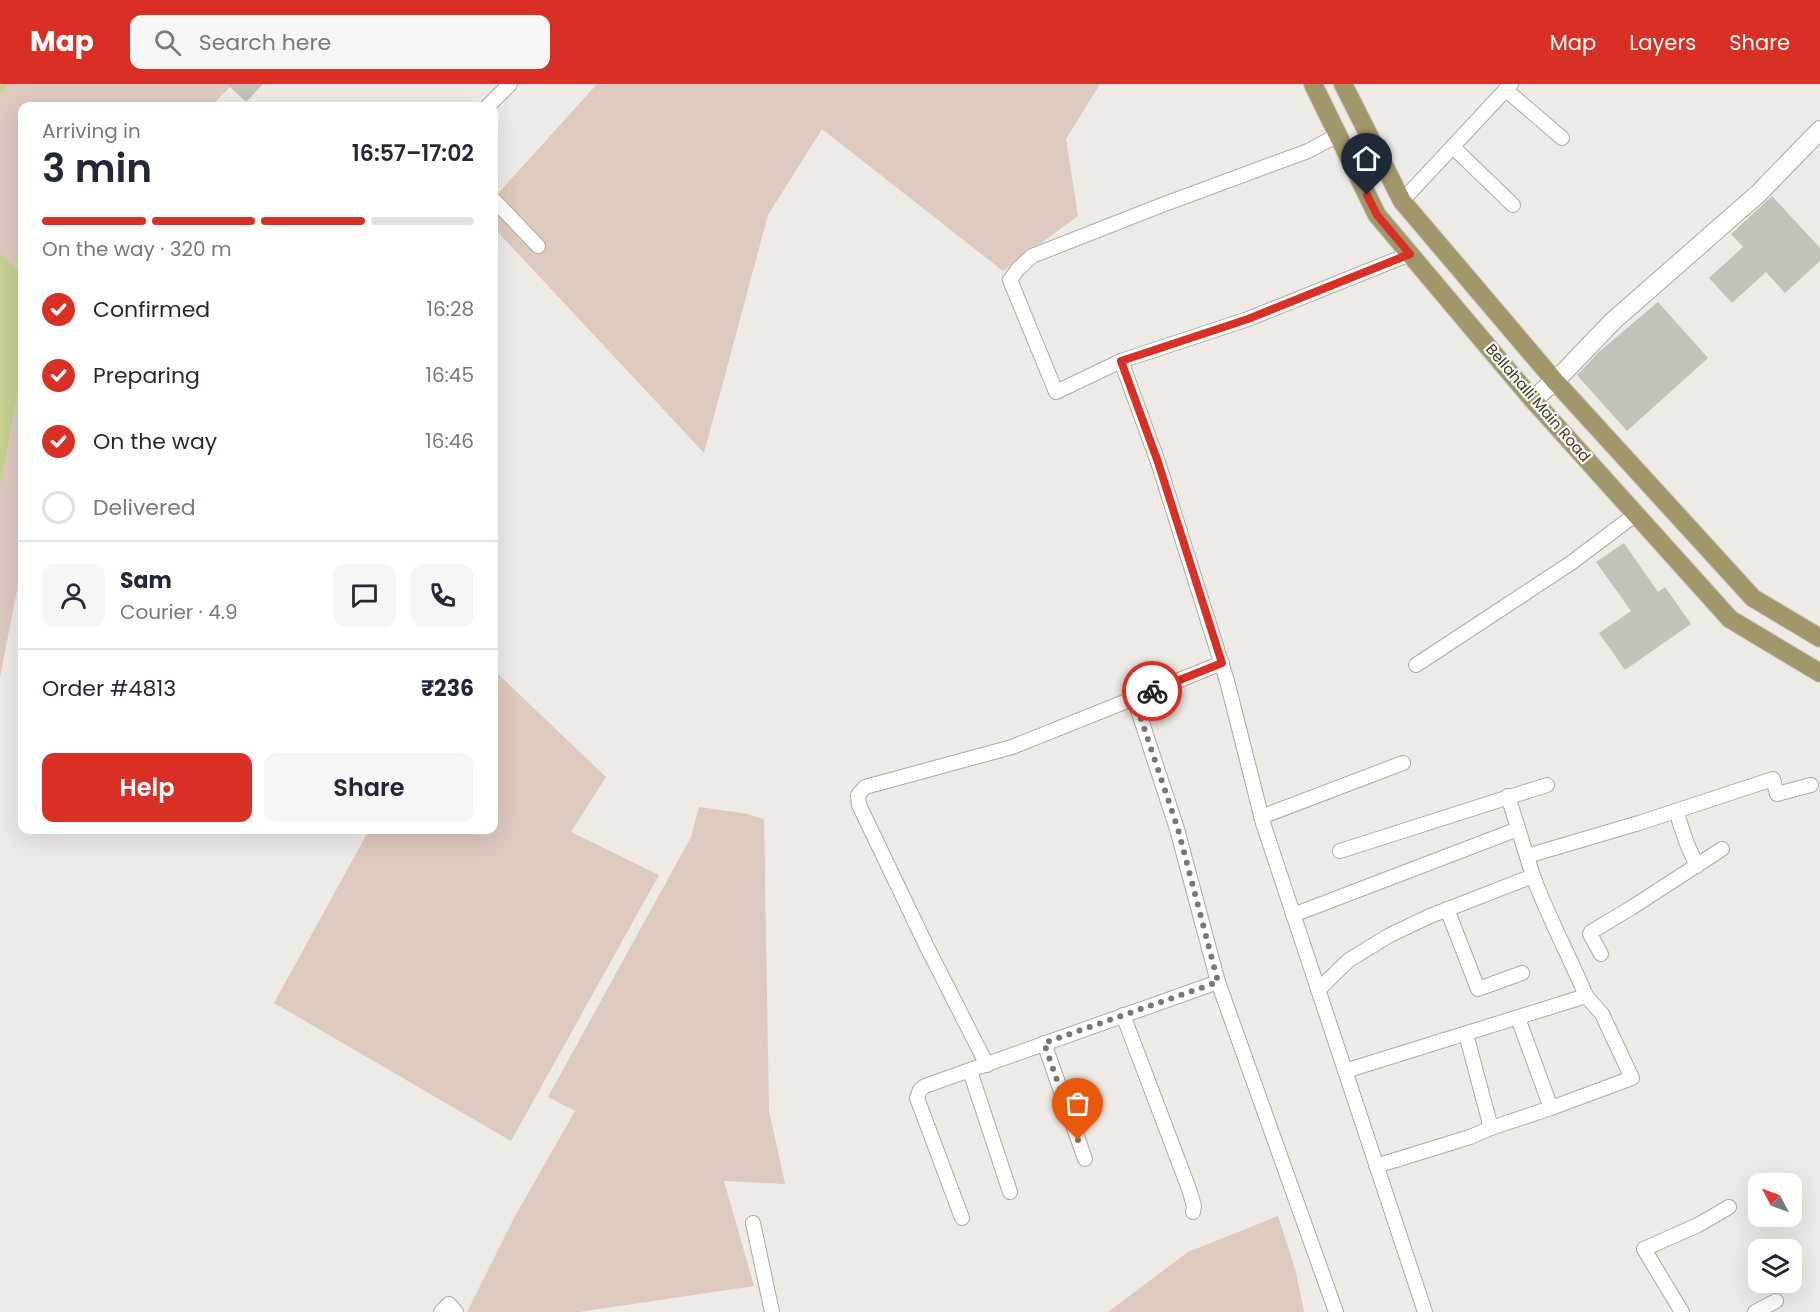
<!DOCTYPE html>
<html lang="en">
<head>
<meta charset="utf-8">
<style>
  :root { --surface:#fff; --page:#f6f6f7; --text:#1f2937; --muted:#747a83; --line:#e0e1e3; --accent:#d93025 }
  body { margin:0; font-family:Poppins,sans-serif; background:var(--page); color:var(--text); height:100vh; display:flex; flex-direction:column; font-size:22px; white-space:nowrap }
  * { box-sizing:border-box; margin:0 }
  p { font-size:20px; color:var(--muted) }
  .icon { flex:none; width:33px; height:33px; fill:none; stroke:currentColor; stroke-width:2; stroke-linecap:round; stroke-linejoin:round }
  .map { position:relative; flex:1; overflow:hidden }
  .details { position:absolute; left:18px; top:18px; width:480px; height:732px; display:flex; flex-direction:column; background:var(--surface); border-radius:12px; box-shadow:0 6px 24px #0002 }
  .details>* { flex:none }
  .needle { width:39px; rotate:311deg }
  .tools { position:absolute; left:1748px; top:1089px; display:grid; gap:12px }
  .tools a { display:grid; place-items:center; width:54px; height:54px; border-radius:12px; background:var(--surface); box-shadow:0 6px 24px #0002; font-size:30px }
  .pin { position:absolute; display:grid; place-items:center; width:51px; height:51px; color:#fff; margin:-62px -26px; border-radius:50% 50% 50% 0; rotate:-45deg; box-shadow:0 0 6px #0007 }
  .pin .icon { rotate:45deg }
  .courier { position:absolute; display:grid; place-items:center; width:60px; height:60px; margin:-30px; border:4px solid #d93025; border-radius:50%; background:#fff; color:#222; box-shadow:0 2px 8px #0007 }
  .head em { font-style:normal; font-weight:600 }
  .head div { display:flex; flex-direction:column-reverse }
  .head { display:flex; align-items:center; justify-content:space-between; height:102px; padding:0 24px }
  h1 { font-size:39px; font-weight:600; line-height:45px }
  .bar { display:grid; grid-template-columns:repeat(4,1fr); gap:9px 6px; align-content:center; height:72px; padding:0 24px }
  .bar i { height:8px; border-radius:4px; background:var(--line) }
  .bar .on { background:var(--accent) }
  .bar p { grid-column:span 4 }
  .line { display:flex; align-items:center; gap:15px; padding:0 24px; border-top:2px solid var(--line) }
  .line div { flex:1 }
  .round { display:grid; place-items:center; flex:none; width:63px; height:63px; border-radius:12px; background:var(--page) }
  ol { padding:0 24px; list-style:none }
  li { display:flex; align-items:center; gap:18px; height:66px }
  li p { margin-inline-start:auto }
  li .icon { padding:6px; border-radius:50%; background:var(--accent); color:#fff; stroke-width:4 }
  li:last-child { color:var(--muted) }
  li i { width:33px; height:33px; border:3px solid var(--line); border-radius:50% }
  .action { display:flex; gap:12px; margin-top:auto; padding:12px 24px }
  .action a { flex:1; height:69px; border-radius:12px; background:var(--accent); color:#fff; font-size:24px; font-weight:600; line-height:69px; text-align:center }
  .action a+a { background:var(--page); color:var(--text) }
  header { display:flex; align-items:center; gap:36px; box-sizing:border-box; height:84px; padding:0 30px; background:var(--accent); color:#fff }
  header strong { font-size:28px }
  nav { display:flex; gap:33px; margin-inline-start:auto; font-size:21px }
  .search { width:420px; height:54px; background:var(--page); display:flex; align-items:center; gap:15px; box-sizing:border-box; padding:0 21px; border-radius:12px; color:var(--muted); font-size:22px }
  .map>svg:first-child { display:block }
</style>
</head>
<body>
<header>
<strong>Map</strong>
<div class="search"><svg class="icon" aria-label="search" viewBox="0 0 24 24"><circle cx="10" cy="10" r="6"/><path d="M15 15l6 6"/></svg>Search here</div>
<nav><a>Map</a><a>Layers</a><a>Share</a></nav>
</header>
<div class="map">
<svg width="1820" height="1228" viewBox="0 0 1820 1228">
  <rect width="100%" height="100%" fill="#eeeae5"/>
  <g fill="#dec9bf">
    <polygon points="0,0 233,0 211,22 22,22 22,203 18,186 0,169"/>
    <polygon points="597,0 1100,0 1066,55 1078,132 1003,187 822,45 768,131 704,369 494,144 494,114"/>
    <polygon points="22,287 22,481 0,593 0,404"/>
    <polygon points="494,586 606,693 571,748 659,791 511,1057 274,919 369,746 494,746"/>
    <polygon points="699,723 743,729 764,735 769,1027 785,1100 724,1097 754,1202 579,1228 467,1228 514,1134 575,1027 548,1013 691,753"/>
    <polygon points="1278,1132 1296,1188 1304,1228 1108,1228 1188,1168"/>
  </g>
  <polygon fill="#c4d190" points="0,169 18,186 22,203 22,287 0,404"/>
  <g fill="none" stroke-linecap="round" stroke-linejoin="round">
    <polyline stroke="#c4d190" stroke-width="4.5" points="0,7 5,0"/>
  </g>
  <g fill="#c6c1b8">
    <polygon points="227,0 263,0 246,18"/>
    <polygon points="1772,112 1820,164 1820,177 1785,209 1766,188 1732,219 1709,194 1743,163 1731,150"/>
    <polygon points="1658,218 1708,274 1627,347 1577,291 1600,267"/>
    <polygon points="1624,459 1658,508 1665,503 1691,540 1625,586 1599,549 1631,527 1596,478"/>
  </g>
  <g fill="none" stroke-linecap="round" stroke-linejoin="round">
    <defs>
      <g id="street">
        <polyline points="1506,6 1562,54"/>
        <polyline points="488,22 510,0"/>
        <polyline points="1338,51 1308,67 1162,121 1032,172 1018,185 1010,196 1056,308 1121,277 1248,235 1410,170"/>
        <polyline points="1453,63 1513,121"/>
        <polyline points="494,116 538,162"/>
        <polyline points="1402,117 1511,0"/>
        <polyline points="1121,277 1158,378 1227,597 1263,739 1425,1228"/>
        <polyline points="1416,581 1571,479 1636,430"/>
        <polyline points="1134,614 1177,745 1218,898 1336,1228"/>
        <polyline points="1676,727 1687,760 1697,782"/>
        <polyline points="1261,733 1403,679"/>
        <polyline points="1340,767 1547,701"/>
        <polyline points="1527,772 1639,739 1773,695 1777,710 1811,701"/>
        <polyline points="1447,825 1478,905 1522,889"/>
        <polyline points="1293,831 1518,745"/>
        <polyline points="1601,870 1590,850 1591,848 1631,824 1722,765"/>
        <polyline points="1318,906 1349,876 1390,851 1430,832 1533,792 1508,712"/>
        <polyline points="1123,931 1189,1105 1194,1122 1193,1128"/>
        <polyline points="1044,959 1085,1075"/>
        <polyline points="987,981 927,863 859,721 858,711 865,703 1012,663 1222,579"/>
        <polyline points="970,987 1010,1108"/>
        <path d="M1345,987L1586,912C1569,871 1548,833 1533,792"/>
        <polyline points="1551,1024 1632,994 1602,930 1586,912"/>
        <polyline points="1491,1044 1551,1024 1518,934"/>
        <polyline points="1376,1082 1470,1053 1491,1044 1466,950"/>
        <polyline points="962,1134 917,1014 920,1006 925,1002 1218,898"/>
        <polyline points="753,1139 772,1228"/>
        <polyline points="441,1228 449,1220 456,1228"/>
        <polyline points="1682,1228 1644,1165 1698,1141 1729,1123"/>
        <polyline points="1755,1228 1776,1217"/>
      </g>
      <polyline id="secondary" points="1533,316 1565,287 1613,237 1759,109 1820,46"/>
      <g id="primary">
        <polyline points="1313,0 1377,131 1533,316 1730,535 1820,589"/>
        <polyline points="1343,0 1402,117 1554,296 1753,514 1820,554"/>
      </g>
    </defs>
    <use href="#street" stroke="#afaaa0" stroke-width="16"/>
    <use href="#secondary" stroke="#aea898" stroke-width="20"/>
    <use href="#primary" stroke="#cac8c2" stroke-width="20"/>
    <use href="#street" stroke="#fff" stroke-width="14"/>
    <use href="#secondary" stroke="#fff" stroke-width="18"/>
    <use href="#primary" stroke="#a2966b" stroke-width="18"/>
  </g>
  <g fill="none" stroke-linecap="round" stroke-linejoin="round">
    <polyline stroke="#7d7768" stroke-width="6" stroke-dasharray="0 10.8" points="1078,1056 1044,959 1218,898 1178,745 1134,614 1152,607"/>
    <polyline stroke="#d93025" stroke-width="8" points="1152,607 1222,579 1158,378 1121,277 1248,235 1410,170 1377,131 1367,111"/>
  </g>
  <g text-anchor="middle" stroke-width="4.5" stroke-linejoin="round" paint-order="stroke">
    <g font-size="15" fill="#403925" stroke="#faf8f6">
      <text transform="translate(1538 319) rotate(49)" y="5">Bellahalli Main Road</text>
    </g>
  </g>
</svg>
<div class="tools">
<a><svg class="needle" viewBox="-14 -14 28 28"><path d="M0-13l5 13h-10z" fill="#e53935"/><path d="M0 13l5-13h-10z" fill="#747a83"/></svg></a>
<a><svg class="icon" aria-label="layers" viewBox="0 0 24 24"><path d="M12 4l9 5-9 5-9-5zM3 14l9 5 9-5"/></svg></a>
</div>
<div class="pin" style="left:1078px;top:1056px;background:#ea580c"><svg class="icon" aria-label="bag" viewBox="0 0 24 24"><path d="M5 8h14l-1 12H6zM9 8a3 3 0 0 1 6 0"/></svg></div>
<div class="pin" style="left:1367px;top:111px;background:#1f2937"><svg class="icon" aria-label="home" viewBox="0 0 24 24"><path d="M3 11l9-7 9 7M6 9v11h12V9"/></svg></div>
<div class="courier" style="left:1152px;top:607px"><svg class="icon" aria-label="bike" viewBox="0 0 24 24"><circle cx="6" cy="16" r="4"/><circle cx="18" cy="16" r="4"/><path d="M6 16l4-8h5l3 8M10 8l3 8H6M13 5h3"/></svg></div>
<section class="details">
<div class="head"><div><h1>3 min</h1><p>Arriving in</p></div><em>16:57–17:02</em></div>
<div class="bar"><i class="on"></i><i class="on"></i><i class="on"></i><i></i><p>On the way · 320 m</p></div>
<ol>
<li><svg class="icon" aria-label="check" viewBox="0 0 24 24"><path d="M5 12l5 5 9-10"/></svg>Confirmed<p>16:28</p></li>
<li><svg class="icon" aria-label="check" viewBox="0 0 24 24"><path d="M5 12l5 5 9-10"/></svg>Preparing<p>16:45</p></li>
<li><svg class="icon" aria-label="check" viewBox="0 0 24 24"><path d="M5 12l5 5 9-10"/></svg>On the way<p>16:46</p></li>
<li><i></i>Delivered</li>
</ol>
<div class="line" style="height:108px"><a class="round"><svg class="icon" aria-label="person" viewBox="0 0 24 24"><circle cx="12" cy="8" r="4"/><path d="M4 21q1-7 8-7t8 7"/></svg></a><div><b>Sam</b><p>Courier · 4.9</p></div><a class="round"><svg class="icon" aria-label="chat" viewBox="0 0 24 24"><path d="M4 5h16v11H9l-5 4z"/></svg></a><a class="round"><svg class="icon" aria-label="phone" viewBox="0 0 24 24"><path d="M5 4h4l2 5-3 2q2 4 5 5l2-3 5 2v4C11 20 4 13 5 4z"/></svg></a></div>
<div class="line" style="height:78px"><div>Order #4813</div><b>₹236</b></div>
<div class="action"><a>Help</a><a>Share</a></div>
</section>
</div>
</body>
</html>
